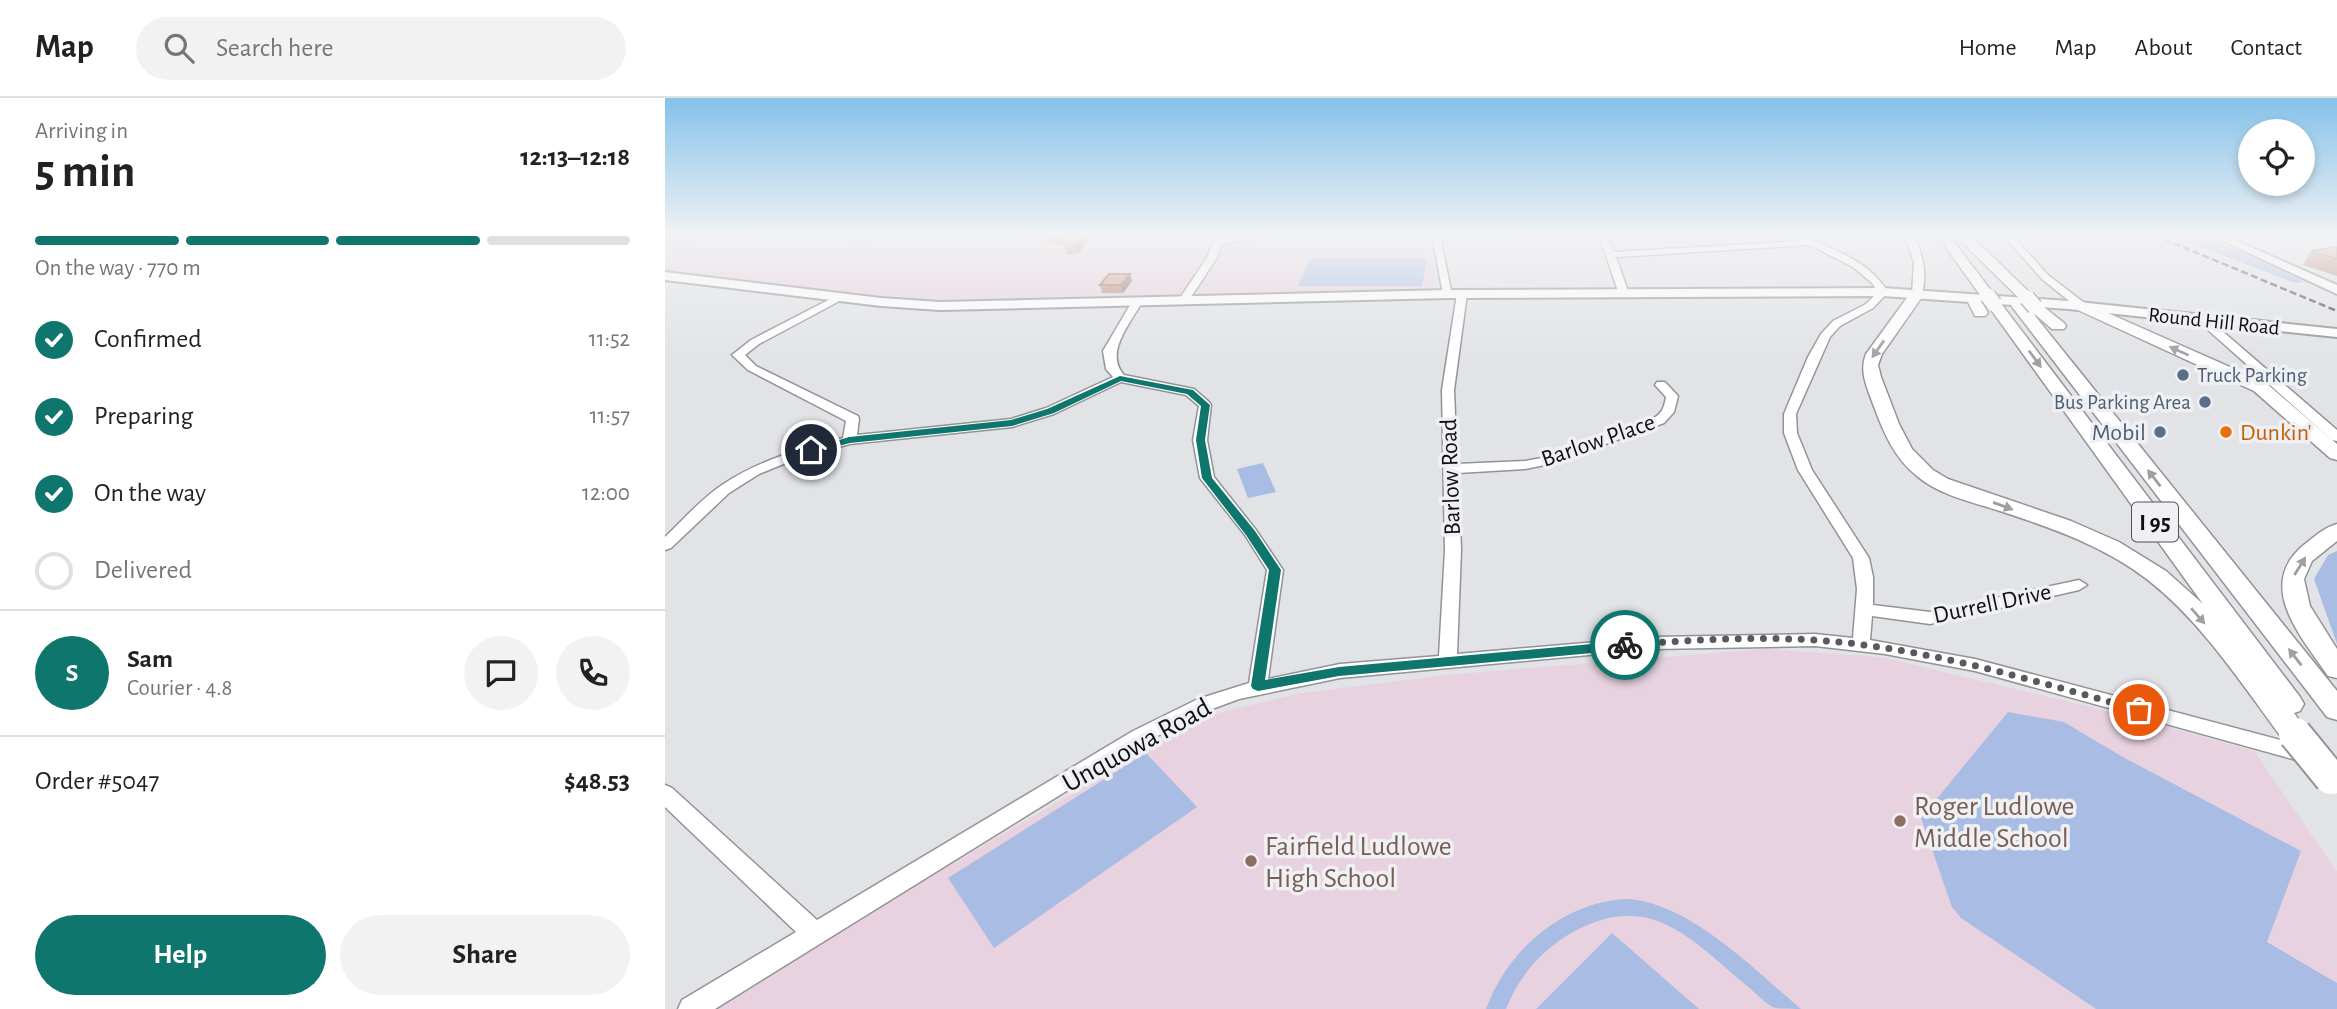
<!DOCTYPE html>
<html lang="en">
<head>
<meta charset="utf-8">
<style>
  :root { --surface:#fff; --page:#f2f2f2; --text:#222; --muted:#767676; --line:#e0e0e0; --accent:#0f766e }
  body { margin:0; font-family:"Alegreya Sans",sans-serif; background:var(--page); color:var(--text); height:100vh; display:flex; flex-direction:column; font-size:26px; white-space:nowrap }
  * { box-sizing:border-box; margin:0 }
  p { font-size:23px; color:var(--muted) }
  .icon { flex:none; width:38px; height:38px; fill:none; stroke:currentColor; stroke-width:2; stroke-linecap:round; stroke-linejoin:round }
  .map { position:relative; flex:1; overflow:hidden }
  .details { display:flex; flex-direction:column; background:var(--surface); width:665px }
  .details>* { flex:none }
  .fabs { position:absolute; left:1573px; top:21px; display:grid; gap:14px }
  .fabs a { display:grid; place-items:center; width:77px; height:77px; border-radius:50%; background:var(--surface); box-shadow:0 4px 10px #0003; font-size:35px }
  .pin { position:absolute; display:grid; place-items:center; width:60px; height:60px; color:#fff; margin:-30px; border:4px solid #fff; border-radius:50%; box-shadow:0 2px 7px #0007 }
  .courier { position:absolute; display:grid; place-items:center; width:70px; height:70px; margin:-35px; border:5px solid #0f766e; border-radius:50%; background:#fff; color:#222; box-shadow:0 2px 9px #0007 }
  .overview em { font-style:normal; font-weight:600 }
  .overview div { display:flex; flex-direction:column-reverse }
  .overview { display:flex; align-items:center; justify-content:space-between; height:119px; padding:0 35px }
  h1 { font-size:46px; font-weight:600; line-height:52px }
  .bar { display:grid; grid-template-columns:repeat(4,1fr); gap:10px 7px; align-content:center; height:84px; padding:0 35px }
  .bar i { height:9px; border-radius:5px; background:var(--line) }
  .bar .on { background:var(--accent) }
  .bar p { grid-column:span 4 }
  .line { display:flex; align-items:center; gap:18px; padding:0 35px; border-top:2px solid var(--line) }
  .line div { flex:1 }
  .round { display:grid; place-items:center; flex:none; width:74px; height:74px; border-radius:37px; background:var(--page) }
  ol { padding:0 35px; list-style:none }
  li { display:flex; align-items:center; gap:21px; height:77px }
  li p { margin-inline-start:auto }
  li .icon { padding:7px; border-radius:50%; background:var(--accent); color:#fff; stroke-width:4 }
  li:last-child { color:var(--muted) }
  li i { width:38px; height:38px; border:4px solid var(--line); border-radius:50% }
  .cta { display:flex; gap:14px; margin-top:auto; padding:14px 35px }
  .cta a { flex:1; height:80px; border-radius:42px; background:var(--accent); color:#fff; font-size:28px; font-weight:600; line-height:80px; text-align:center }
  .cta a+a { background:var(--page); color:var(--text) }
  header { display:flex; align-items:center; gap:42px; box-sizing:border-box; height:98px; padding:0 35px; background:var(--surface); border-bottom:2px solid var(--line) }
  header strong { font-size:33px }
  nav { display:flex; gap:38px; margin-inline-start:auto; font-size:24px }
  .search { width:490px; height:63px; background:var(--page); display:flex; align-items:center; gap:18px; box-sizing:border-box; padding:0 24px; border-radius:38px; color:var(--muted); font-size:26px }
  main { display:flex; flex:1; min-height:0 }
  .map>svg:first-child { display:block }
</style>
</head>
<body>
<header>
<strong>Map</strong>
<div class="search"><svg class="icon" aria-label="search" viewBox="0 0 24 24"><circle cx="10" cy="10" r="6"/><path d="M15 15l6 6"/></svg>Search here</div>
<nav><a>Home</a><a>Map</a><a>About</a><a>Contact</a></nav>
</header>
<main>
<section class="details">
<div class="overview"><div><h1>5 min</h1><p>Arriving in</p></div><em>12:13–12:18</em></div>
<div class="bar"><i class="on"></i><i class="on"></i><i class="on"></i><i></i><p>On the way · 770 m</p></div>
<ol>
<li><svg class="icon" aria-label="check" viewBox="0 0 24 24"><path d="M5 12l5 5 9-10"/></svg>Confirmed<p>11:52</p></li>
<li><svg class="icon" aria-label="check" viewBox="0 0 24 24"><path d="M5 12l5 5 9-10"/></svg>Preparing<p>11:57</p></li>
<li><svg class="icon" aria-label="check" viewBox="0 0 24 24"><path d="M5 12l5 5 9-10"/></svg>On the way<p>12:00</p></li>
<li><i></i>Delivered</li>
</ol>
<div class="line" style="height:126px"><b class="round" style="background:var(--accent);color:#fff">S</b><div><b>Sam</b><p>Courier · 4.8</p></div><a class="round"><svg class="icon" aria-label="chat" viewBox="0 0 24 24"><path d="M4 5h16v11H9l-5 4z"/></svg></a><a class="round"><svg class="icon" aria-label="phone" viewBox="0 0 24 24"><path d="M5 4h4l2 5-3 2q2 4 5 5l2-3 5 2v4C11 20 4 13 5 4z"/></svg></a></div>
<div class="line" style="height:91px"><div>Order #5047</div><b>$48.53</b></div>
<div class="cta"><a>Help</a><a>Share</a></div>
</section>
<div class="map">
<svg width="1672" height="911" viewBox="0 0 1672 911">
  <rect width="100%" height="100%" fill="#e1e3e6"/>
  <g fill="#e8d2df">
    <polygon points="0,137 764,137 772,190 760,192 511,200 274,206 231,203 0,175"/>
    <polygon points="1099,551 1216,559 1451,615 1589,653 1672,774 1672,911 48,911 158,842 537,619 631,596 781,577"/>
  </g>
  <g fill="#a9bce4">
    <polygon points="1504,137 1538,137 1640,184 1630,185"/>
    <polygon points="762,160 757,188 633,188 645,161"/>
    <polygon points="598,365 611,394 583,400 572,371"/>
    <polygon points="1672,453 1672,546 1649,481 1663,457"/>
    <polygon points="1343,614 1399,624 1456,658 1636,753 1602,844 1672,885 1672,911 1431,911 1296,820 1287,809 1256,720"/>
    <polygon points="481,655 532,709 329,850 283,780"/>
    <path d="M965,801C1029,808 1088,871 1136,911C1129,911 1117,911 1110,910C1100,906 1090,894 1081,887C1026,841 985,792 910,833C878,850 854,878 841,911H821C843,851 900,802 965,801Z"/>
    <polygon points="947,835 1034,911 871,911"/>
  </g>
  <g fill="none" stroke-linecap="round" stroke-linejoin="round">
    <defs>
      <g id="minor">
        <polygon points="0,137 45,137 41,140 0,142"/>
        <path d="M175,137H198L207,140C200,145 181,142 175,137Z"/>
        <polygon points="550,137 558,137 557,141 615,137 556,146 553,158 522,205 514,205 513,203 543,158"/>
        <polygon points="767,137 775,137 787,198 778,196"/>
        <path d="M934,137H942L949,154L1135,143L1126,137H1136C1169,152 1203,162 1223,194L1208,210L1175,228L1165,239L1131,316L1132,335L1147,372L1204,460L1208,479V507L1265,514L1414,482L1422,487L1414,492L1265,526L1207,518L1205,542L1310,561L1642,649L1649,651L1652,657L1649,663L1642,665L1310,573L1220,556L1150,548L989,551L675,580L574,601L547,611L482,643L50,911H13L17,902L131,834L0,709V687L7,690L152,822L468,633L533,601L584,585L602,472L580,437L535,380L528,342L534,308L521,297L456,284L389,316L347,329L185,346L133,360L94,376L64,395L6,450L0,452V439C18,422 36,401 57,387C94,362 135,351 178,340L181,323L83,272L67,257L86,242L171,198L180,200L94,246L80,257L91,268L193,318L194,321L192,337L346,321L381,310L448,279L441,271L438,253L468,202H476L477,204C465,226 439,255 459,277L529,291L544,304L546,307L542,342L549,379L591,432L618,472L603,581L675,566L774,558L780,452L777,292L792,196L797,193L802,196L789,292L792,366L860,363L882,359L985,322C996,317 999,311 1001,299L990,287L992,284H1000L1013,298L1009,314L999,325L885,366L860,371L793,375L796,452L792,556L989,539L1150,536L1188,540L1192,491L1188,460L1133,372L1119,335V316L1143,259L1156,236L1168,223L1201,206L1213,194L1207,185L1188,169L1145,147L951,159L964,196L959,199L954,196Z"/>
        <path d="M1240,137H1248C1258,155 1262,176 1257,196L1252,199L1247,196L1249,165Z"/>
        <polygon points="1338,137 1347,137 1383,177 1422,207 1422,211 1414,211 1377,181"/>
        <polygon points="1534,220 1542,220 1672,332 1672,343 1667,342 1534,224"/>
      </g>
      <g id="major">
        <polygon points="1545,137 1558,137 1672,187 1672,196"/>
        <polygon points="0,174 216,200 275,204 783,192 1218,190 1404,203 1672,231 1672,239 1404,211 1218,198 783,200 275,212 216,208 0,182"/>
      </g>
      <g id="highway">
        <polygon points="1272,137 1284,137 1330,198 1328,201 1318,201"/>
        <polygon points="1295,137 1305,137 1367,197 1369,200 1367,203 1357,203 1295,142"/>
        <path d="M1252,192L1259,196L1217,256L1213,267L1216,279L1234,326L1247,351L1268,372L1283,381L1406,423L1454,444L1501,473L1538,506L1322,206L1329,202L1334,203L1635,599L1639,606L1635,613L1629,615L1644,636L1640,644L1630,647L1620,644C1578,588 1538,525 1483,482C1439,448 1387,430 1335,413C1307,404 1274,397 1252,378C1229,360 1218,333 1208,306C1202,289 1194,274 1201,256L1247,193Z"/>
        <polygon points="1310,200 1315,201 1323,215 1320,218 1310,218 1303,204"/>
        <polygon points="1353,203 1363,209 1365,206 1375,206 1399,225 1401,228 1399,231 1387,231 1366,213 1672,593 1672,622 1662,619 1348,210 1346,207 1348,204"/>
        <polygon points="1418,204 1601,285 1672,346 1672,362 1665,360 1589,293 1413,212 1410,209 1413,206"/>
        <path d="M1672,426V443L1647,463L1639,481L1645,508L1672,551V580L1663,578C1636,538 1589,487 1640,446C1650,438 1660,429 1672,426Z"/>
      </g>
    </defs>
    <use href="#minor" stroke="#929396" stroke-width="3"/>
    <use href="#major" stroke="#929396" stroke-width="4"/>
    <use href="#highway" stroke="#929396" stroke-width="3"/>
    <use href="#minor" fill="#fff" fill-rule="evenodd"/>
    <use href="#major" fill="#fff" fill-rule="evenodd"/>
    <use href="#highway" fill="#fff" fill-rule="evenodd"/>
    <polyline stroke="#48484a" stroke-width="2.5" stroke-dasharray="7 3.5" stroke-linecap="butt" points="1489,137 1672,213"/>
    <defs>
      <g id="highway-bridge-far1">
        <polyline points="1323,198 1329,206"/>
        <polyline points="1362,200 1370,209"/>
      </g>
      <polyline id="highway-bridge" points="1630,636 1666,680"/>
    </defs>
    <use href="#highway-bridge-far1" stroke="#929396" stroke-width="18" stroke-linecap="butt"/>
    <use href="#highway-bridge" stroke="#929396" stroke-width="36" stroke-linecap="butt"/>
    <use href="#highway-bridge-far1" stroke="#fff" stroke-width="15"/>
    <use href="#highway-bridge" stroke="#fff" stroke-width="32"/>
  </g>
  <g fill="#bb8875">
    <polygon points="380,137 421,137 422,143 413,156 402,157 399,147 383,145"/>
    <polygon points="1672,149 1672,178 1638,167 1646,153"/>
    <polygon points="467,183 458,195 437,195 435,187"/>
  </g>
  <g fill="#986f5f">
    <polygon points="411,137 421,137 422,143 413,156 411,146"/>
    <polygon points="465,176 467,183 458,195 456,187"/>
  </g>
  <g fill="#d99e88" stroke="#986f5f" stroke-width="2">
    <polygon points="395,137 417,137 411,146 399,146 403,137"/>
    <polygon points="1672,149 1672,161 1646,153"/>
    <polygon points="444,176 465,176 456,187 435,187"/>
  </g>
  <defs><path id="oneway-solid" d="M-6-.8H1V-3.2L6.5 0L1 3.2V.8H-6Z" transform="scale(1.75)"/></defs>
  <g fill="#9f9f9f">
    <use href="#oneway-solid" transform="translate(1213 251) rotate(125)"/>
    <use href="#oneway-solid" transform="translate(1514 253) rotate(-156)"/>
    <use href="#oneway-solid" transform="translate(1370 261) rotate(54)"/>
    <use href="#oneway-solid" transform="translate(1489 380) rotate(-128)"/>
    <use href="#oneway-solid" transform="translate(1338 408) rotate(20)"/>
    <use href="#oneway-solid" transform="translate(1635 468) rotate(-58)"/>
    <use href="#oneway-solid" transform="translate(1533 518) rotate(49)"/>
    <use href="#oneway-solid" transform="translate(1630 559) rotate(-128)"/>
  </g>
  <linearGradient id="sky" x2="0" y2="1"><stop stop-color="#84c2e9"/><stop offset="0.52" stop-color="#f2f2f4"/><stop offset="1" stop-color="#f2f2f4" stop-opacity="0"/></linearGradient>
  <rect width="1672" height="264" fill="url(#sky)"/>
  <polygon fill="#0f766e" points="455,278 528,292 545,307 540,342 547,380 590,433 616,472 600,582 674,569 960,543 966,547 960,552 674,578 593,593 588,591 586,588 604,472 581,437 537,380 531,342 536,308 522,296 456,283 389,315 347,328 185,345 146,355 142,352 184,339 346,322 382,311"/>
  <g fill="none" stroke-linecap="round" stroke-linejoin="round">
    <path stroke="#58595b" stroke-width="7" stroke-dasharray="0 12.6" d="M960,547C1038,541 1121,536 1199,547C1293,559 1384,587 1474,612"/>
  </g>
  <g fill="#5c6f8a" stroke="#eff0f3" stroke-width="2.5">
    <circle cx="1518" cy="277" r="7"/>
    <circle cx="1540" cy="304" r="7"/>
    <circle cx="1495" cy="334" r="7"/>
  </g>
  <circle fill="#e8710a" stroke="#eff0f3" stroke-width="2.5" cx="1561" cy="334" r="7"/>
  <g fill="#8d6e63" stroke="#eff0f3" stroke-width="2.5">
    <circle cx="1235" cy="723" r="7"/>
    <circle cx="586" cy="763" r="7"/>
  </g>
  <g text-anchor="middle" stroke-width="7" stroke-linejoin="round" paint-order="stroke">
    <g font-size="21" fill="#0f0f10" stroke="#eff0f3">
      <text transform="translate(1549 223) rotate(6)" y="7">Round Hill Road</text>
    </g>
    <g font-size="21" fill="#4e5e75" stroke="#eff0f3" text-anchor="start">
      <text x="1532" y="284">Truck Parking</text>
      <text x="1526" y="311" text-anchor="end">Bus Parking Area</text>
    </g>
    <rect fill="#eff0f3" stroke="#525254" stroke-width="2" x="1467" y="404.5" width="46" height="39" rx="5"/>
    <g font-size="23" font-weight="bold" fill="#0f0f10">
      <text x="1490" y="432">I 95</text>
    </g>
    <g font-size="24" fill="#4e5e75" stroke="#eff0f3" text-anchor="end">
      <text x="1481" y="342">Mobil</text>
    </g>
    <g font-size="24" fill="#c56008" stroke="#eff0f3" text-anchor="start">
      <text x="1575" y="342">Dunkin'</text>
    </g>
    <g font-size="24" fill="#0f0f10" stroke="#eff0f3">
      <text transform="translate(933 342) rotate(-19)" y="8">Barlow Place</text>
      <text transform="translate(785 379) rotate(-92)" y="8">Barlow Road</text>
      <text transform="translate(1327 505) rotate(-12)" y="8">Durrell Drive</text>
    </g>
    <g font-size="28" fill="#0f0f10" stroke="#eff0f3">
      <text transform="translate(471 646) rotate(-29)" y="10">Unquowa Road</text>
    </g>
    <g font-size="28" fill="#785e54" stroke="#eff0f3" text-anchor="start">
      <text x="1249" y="717">Roger Ludlowe<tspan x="1249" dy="32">Middle School</tspan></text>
      <text x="600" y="757">Fairfield Ludlowe<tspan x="600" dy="32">High School</tspan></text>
    </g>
  </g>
</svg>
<div class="fabs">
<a><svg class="icon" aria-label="locate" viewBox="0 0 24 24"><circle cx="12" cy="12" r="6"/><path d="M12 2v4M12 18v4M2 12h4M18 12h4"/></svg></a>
</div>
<div class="pin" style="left:1474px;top:612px;background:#ea580c"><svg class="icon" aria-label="bag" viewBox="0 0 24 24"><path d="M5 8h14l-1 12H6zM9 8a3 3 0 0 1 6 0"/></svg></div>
<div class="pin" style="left:146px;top:352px;background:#1f2937"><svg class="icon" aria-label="home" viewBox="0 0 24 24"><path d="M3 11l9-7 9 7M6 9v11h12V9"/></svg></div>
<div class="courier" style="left:960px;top:547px"><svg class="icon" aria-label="bike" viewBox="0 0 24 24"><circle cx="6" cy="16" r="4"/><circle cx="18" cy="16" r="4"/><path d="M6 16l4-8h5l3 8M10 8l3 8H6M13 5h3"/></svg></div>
</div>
</main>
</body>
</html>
